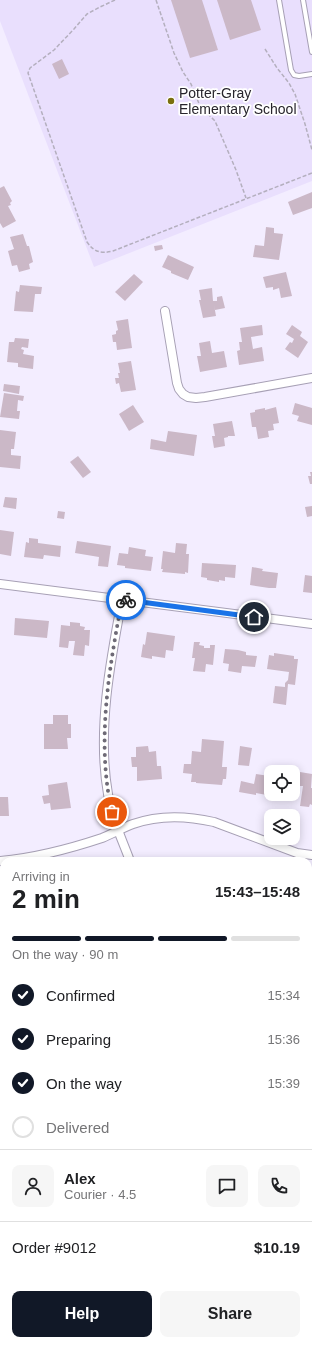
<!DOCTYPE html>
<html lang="en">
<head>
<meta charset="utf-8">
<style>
  :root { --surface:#fff; --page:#f6f6f6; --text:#202124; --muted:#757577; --line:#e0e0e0; --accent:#111827 }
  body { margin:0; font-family:Helvetica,sans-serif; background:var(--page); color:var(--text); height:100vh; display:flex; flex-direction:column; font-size:15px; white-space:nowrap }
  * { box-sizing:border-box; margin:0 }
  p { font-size:13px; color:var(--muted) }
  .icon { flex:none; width:22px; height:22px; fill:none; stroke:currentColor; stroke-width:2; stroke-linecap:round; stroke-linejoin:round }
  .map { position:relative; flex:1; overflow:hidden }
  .panel { position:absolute; left:0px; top:857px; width:312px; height:488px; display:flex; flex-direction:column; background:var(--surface); border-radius:12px 12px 0 0; box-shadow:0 2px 10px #0003 }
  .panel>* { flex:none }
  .controls { position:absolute; left:264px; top:765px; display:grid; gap:8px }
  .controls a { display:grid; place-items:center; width:36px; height:36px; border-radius:8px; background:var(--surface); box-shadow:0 2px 10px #0003; font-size:20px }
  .pin { position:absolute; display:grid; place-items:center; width:34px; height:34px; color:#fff; margin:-17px; border:2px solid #fff; border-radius:50%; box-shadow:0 1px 4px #0007 }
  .courier { position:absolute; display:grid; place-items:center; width:40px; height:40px; margin:-20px; border:3px solid #1a73e8; border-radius:50%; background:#fff; color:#222; box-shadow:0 1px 5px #0007 }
  .overview em { font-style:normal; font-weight:700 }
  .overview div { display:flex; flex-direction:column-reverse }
  .overview { display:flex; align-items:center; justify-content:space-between; height:68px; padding:0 12px }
  h1 { font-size:26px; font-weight:700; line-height:30px }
  .bar { display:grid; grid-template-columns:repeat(4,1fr); gap:6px 4px; align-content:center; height:48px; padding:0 12px }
  .bar i { height:5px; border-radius:3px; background:var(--line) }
  .bar .current { background:var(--accent) }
  .bar p { grid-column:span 4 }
  .line { display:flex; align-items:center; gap:10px; padding:0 12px; border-top:1px solid var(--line) }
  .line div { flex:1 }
  .round { display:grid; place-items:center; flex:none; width:42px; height:42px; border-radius:8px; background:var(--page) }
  ol { padding:0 12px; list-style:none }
  li { display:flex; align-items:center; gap:12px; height:44px }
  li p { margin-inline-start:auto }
  li .icon { padding:4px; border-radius:50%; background:var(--accent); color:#fff; stroke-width:4 }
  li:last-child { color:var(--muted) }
  li i { width:22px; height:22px; border:2px solid var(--line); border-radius:50% }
  .button { display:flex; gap:8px; margin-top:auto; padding:8px 12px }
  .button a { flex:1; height:46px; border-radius:8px; background:var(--accent); color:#fff; font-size:16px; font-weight:700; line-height:46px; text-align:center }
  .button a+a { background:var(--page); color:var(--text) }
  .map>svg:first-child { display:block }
</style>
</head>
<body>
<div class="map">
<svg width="312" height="1345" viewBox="0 0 312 1345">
  <rect width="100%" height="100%" fill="#f3edff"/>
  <polygon fill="#e9dffd" points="0,0 312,0 312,181 94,267 0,21"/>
  <g fill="#cbb8c7">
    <polygon points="171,0 202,0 218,50 190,58"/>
    <polygon points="217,0 251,0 261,30 230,40"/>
    <polygon points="62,59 69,74 59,79 52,64"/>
    <polygon points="4,186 12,201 10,203 11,205 8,206 16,221 3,228 0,223 0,188"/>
    <polygon points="312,192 312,208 293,215 288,202"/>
    <polygon points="266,227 274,228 274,233 283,234 279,260 253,257 255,245 264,246"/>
    <polygon points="23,234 27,246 29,246 33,262 29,264 30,269 19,272 17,265 12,266 8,251 14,249 10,237"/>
    <polygon points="162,245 163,249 155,251 154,246"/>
    <polygon points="168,255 194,267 188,280 171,273 171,271 162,267"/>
    <polygon points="286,272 292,296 281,298 279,288 273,290 273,287 266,288 263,277"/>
    <polygon points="134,274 143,282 125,301 115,292"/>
    <polygon points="20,285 42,287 41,294 35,294 33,312 14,311 16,291 19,292"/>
    <polygon points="212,288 213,301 217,301 217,297 222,296 225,308 215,310 214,305 216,316 203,318 199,300 201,300 199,290"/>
    <polygon points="128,319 132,348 117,350 116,342 113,342 112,335 116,334 116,331 118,330 116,321"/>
    <polygon points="262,325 263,335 251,337 253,349 262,347 264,361 239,365 237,351 240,350 239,342 242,342 240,328"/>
    <polygon points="292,325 302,332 300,336 308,342 298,358 285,349 290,342 292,343 294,339 286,334"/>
    <polygon points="15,338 29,339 28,348 22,347 21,349 24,350 23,354 34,356 33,369 18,367 18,363 7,362 9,342 14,342"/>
    <polygon points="210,341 212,353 224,351 227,367 200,372 197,356 201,356 199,343"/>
    <polygon points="131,361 136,390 121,392 119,383 116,384 115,378 119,378 118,373 120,373 118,363"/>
    <polygon points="4,384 20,386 19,394 3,391"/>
    <polygon points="4,393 24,396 23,401 18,400 17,411 20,411 19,419 0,417"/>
    <polygon points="295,403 312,408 312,425 297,421 299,416 292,414"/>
    <polygon points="133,405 144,422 129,431 119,414"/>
    <polygon points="276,407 279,423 273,424 274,430 268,431 269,437 258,439 256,427 252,427 250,413 255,412 255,410 265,408 265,410"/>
    <polygon points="232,421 235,436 228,436 228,437 224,438 225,446 214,448 212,436 215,436 213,424"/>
    <polygon points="0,430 16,432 14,449 11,449 11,455 21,456 20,469 0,467"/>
    <polygon points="168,431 197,435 194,456 150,449 151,439 166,442"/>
    <polygon points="78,456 91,472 83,478 70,462"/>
    <polygon points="310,472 312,472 312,484 310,484 308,476 311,476"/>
    <polygon points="5,497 17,498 16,509 3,507"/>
    <polygon points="312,506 312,516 307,517 305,507"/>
    <polygon points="58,511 65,512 64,519 57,518"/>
    <polygon points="0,530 14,532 11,556 0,554"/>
    <polygon points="29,538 38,539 38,543 61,546 60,557 44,555 43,559 24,557 26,542 29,543"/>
    <polygon points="77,541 111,546 108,567 98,566 99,557 75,553"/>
    <polygon points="176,543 187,544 186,554 189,554 188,573 185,572 185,574 162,572 163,569 161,569 163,551 175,553"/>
    <polygon points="129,547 146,550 145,556 153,557 151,571 125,568 125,566 117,565 119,553 128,554"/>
    <polygon points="202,563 236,565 235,578 225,577 225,581 219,580 219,582 207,580 207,578 201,577"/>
    <polygon points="252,567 263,569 262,571 278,573 276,588 269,588 250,585"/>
    <polygon points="305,575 312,576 312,593 303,592"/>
    <polygon points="15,618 49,621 47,638 14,635"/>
    <polygon points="70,622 80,623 80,626 85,627 84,630 90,630 89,646 85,645 84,656 73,655 75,641 69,641 68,648 59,647 61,625 70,626"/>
    <polygon points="147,632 175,636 173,651 166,650 165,658 152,656 152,659 141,657 143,644 145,645"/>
    <polygon points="194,642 200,642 199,645 204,646 204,648 210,648 210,645 215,645 213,665 206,664 205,672 193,671 195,658 192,658"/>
    <polygon points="225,649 238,650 246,652 246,655 257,656 255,667 242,666 241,673 228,671 229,664 223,663"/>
    <polygon points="274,653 294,656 294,659 298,659 295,685 288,684 286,705 273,703 275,686 285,687 285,683 288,680 289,672 267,669 269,655 274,656"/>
    <polygon points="53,715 68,715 68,724 71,724 71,738 67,738 68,749 44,749 44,724 53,724"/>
    <polygon points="202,739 224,741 222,767 227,767 226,779 223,779 222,785 196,783 196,782 191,782 192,774 183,773 184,764 191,764 192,751 201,752"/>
    <polygon points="148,746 149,752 156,751 157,766 161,766 162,779 137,781 137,767 132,767 131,757 136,757 136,747"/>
    <polygon points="240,746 252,748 249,766 238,765"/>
    <polygon points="270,770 277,771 271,772 272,796 256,793 256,795 239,792 241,781 254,784 256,774 269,776"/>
    <polygon points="300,772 312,774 311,788 312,788 312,805 310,804 309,807 300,806 303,786 299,786"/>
    <polygon points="67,782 71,808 51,810 50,803 44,804 42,796 49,795 48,785"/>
    <polygon points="0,797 8,797 9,816 0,816"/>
    <polygon points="308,1001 312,1002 312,1023 309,1023 309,1021 308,1021"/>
    <polygon points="1,1019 4,1020 4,1040 2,1039 3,1034 0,1033 1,1027 0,1027"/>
    <polygon points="0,1071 4,1073 4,1084 0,1082"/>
    <polygon points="0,1091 4,1093 4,1099 1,1104 0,1103"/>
    <polygon points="4,1208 4,1235 2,1237 0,1235 0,1214"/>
    <polygon points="23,1341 49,1341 52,1343 50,1345 25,1345"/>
  </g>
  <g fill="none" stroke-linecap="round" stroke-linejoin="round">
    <defs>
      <g id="lane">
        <polyline points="279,0 291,70 294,75 299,76 312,74"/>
        <polyline points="303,0 312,52"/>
      </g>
      <g id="street">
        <polyline points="165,311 177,383 179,389 183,394 188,397 196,398 205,397 312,378"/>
        <polyline points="0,584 312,624"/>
        <path d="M122,600C110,662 97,732 108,794C111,817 122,839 130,861"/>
        <path d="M0,861C34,858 69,849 102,838C112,834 122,828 133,824C158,815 188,816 214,822L297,853L312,855"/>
        <polyline points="308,1053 312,1054"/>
        <polyline points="0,1313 4,1309"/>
        <polyline points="125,1341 130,1345"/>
      </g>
    </defs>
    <use href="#lane" stroke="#a7a0b5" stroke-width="6"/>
    <use href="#street" stroke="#a7a0b5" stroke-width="10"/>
    <g stroke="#b4afbe" stroke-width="1.5" stroke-dasharray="4 2" stroke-linecap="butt">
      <path d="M115,0L100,7L87,14L74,29L54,50L30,68L28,73L87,242C94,252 101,254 113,251L312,173"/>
      <polyline points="156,0 174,53 183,72 191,84 200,106 215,121 236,170 246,198"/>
      <polyline points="265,49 277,68 289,83 295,94 305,124 312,150"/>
    </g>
    <use href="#lane" stroke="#fff" stroke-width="4"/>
    <use href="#street" stroke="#fff" stroke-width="8"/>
  </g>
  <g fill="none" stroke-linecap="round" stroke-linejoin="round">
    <path stroke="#6e6a76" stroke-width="4" stroke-dasharray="0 7.2" d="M112,812C96,743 109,669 122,600H126"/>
    <polyline stroke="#1a73e8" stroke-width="5" points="126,600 254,617"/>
  </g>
  <circle fill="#7a6f0e" stroke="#fff" stroke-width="1.5" cx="171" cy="101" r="4"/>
  <g text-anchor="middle" stroke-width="3.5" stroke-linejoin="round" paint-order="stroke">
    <g font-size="14" fill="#27242c" stroke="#fff" text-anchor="start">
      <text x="179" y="98">Potter-Gray<tspan x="179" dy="16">Elementary School</tspan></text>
    </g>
  </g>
</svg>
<div class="controls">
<a><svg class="icon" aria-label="locate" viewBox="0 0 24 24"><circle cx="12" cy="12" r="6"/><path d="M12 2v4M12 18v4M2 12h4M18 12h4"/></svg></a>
<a><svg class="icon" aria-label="layers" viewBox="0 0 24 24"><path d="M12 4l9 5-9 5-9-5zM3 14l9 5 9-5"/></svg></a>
</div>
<div class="pin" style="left:112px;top:812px;background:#ea580c"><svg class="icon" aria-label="bag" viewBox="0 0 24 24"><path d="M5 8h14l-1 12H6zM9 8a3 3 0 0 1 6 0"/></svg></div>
<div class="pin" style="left:254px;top:617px;background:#1f2937"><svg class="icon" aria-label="home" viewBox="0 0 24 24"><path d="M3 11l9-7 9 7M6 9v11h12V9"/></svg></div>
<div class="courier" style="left:126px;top:600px"><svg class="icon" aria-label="bike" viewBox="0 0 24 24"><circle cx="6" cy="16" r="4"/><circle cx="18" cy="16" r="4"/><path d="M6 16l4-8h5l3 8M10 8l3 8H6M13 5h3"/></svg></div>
<section class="panel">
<div class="overview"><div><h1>2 min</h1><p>Arriving in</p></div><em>15:43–15:48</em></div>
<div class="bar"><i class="current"></i><i class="current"></i><i class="current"></i><i></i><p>On the way · 90 m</p></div>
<ol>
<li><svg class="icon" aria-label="check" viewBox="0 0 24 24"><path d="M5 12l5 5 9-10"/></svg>Confirmed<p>15:34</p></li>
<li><svg class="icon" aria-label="check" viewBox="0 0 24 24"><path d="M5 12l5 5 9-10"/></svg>Preparing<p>15:36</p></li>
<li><svg class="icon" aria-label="check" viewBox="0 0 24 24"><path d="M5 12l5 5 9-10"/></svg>On the way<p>15:39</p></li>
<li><i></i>Delivered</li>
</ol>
<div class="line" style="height:72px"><a class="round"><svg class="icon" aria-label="person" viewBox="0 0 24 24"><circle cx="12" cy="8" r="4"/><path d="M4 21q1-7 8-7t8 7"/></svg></a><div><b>Alex</b><p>Courier · 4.5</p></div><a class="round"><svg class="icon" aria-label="chat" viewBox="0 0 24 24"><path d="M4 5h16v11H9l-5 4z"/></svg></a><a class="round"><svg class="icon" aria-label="phone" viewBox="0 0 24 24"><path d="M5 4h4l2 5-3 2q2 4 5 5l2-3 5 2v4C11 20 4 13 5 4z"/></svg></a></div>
<div class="line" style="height:52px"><div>Order #9012</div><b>$10.19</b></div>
<div class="button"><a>Help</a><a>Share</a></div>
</section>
</div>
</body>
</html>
